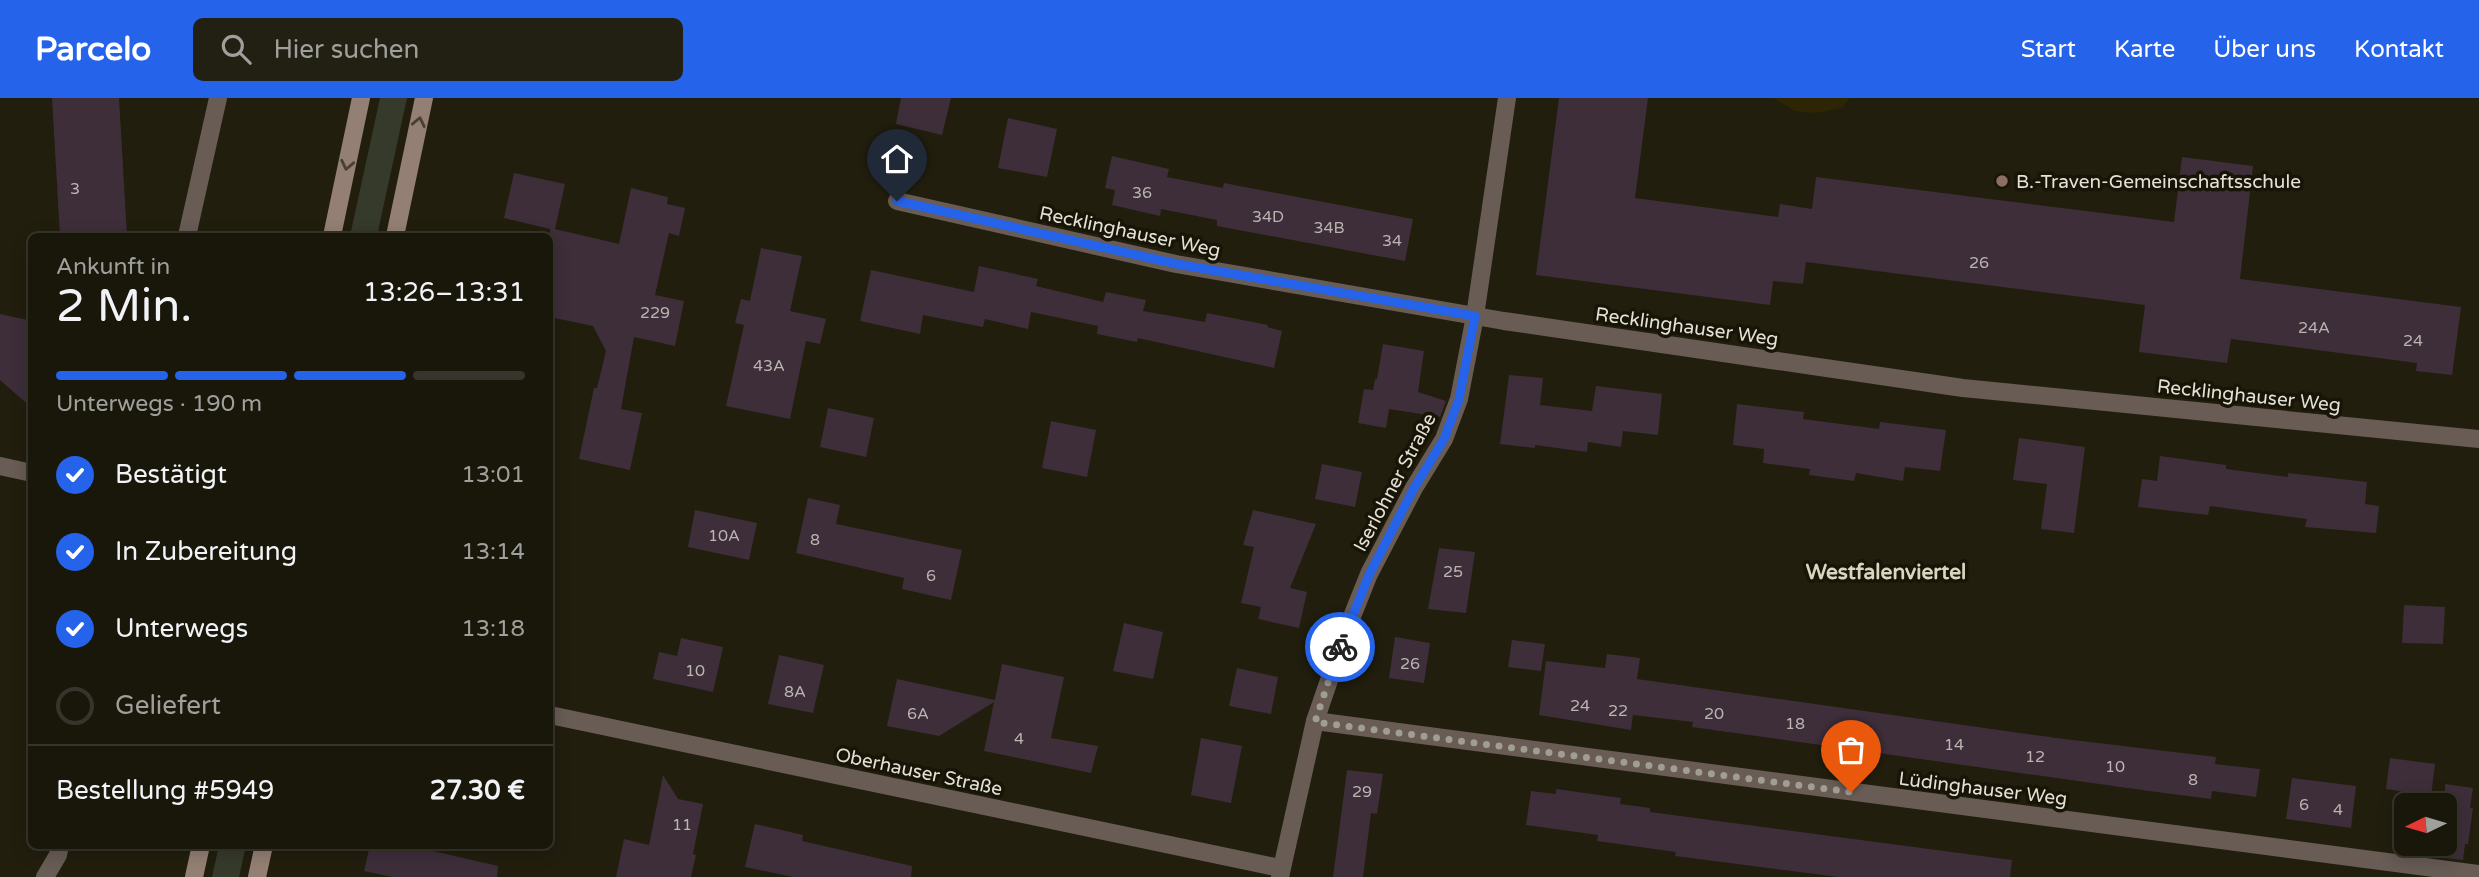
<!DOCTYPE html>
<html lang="de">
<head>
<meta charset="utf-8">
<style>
  :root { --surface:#19160a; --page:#221f13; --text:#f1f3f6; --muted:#9f9f9c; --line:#37352b; --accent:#2563eb }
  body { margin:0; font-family:"Varela Round",sans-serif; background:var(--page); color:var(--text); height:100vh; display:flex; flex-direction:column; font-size:26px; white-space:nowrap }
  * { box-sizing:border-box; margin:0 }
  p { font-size:23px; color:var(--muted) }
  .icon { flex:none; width:38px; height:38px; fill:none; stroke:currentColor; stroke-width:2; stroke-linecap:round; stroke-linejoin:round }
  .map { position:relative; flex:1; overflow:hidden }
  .side { position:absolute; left:28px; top:135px; width:525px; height:616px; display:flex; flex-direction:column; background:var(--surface); border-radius:10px; box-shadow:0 4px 18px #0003,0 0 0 2px var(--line) }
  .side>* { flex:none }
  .needle { width:46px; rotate:265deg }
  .buttons { position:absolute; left:2394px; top:695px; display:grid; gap:14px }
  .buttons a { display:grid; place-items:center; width:63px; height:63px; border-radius:10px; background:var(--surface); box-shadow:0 4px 18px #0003,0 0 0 2px var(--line); font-size:35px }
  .pin { position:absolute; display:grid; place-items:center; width:60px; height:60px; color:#fff; margin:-72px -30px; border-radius:50% 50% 50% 0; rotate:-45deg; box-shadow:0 0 7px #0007 }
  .pin .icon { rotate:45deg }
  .courier { position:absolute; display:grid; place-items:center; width:70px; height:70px; margin:-35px; border:5px solid #2563eb; border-radius:50%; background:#fff; color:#222; box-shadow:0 2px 9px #0007 }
  .summary em { font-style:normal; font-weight:600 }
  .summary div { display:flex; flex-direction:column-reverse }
  .summary { display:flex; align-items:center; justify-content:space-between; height:119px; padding:0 28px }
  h1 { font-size:46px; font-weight:600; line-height:52px }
  .bar { display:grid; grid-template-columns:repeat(4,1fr); gap:10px 7px; align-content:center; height:84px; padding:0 28px }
  .bar i { height:9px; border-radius:5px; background:var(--line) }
  .bar .active { background:var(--accent) }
  .bar p { grid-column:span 4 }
  .line { display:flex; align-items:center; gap:18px; padding:0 28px; border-top:2px solid var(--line) }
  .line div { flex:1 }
  ol { padding:0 28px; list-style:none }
  li { display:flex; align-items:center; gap:21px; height:77px }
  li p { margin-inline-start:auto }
  li .icon { padding:7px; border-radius:50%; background:var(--accent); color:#fff; stroke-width:4 }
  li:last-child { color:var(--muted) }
  li i { width:38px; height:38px; border:4px solid var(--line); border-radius:50% }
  header { display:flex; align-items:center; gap:42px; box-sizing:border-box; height:98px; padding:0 35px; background:var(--accent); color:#fff }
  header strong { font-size:33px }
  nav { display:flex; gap:38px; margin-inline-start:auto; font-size:24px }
  .search { width:490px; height:63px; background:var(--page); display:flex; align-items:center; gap:18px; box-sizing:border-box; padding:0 24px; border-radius:10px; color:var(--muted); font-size:26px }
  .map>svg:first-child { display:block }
</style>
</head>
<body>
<header>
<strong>Parcelo</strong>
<div class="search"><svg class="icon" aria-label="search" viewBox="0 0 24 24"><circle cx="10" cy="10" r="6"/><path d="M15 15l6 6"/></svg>Hier suchen</div>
<nav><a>Start</a><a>Karte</a><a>Über uns</a><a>Kontakt</a></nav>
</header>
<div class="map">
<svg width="2479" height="779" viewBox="0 0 2479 779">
  <rect width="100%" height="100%" fill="#211e0e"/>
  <g fill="#363a2b">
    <polygon points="380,0 407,0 377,138 350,138"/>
    <polygon points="219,747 246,747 239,779 212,779"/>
  </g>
  <polygon fill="#2d2504" points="1774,0 1850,0 1842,10 1815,15 1794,13"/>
  <g fill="#3d2e3a">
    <polygon points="52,0 119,0 127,138 60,138"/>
    <polygon points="901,0 951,0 942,37 896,26"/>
    <polygon points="1559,0 1648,0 1635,100 1778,119 1780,106 1812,111 1816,79 2174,124 2182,59 2253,68 2240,181 2461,209 2452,277 2416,273 2417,265 2231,241 2227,265 2139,254 2145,207 1806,164 1803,186 1773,183 1770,207 1536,177"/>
    <polygon points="1008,20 1057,31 1047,79 998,70"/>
    <polygon points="1112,58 1169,71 1167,79 1223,90 1224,85 1413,121 1405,163 1217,128 1217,122 1161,111 1160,118 1112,107 1115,92 1105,90"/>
    <polygon points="514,75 565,86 555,131 619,146 631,90 668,99 667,106 685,110 679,138 669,135 655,197 684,203 675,248 634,239 621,311 642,315 630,372 579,361 594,290 597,290 606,253 593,228 550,219 550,131 504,120"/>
    <polygon points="761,150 802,158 790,213 826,221 820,246 806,243 790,321 726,308 744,227 735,225 741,201 750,203"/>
    <polygon points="979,168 1038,181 1036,188 1103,204 1106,194 1146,202 1143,213 1205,224 1207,215 1268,227 1267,229 1282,233 1274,270 1138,240 1137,244 1097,236 1098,228 1031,214 1028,231 985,221 983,229 923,217 920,236 860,223 871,172 974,194"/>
    <polygon points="0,216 32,223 32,310 0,282"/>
    <polygon points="1383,246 1424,253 1418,294 1446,303 1440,319 1389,311 1386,330 1358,325 1364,291 1373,292 1375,281 1377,281"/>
    <polygon points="1509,277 1543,280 1540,307 1592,313 1596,288 1662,296 1658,337 1623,333 1621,349 1588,344 1587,354 1535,347 1535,350 1500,346"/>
    <polygon points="1737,306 1804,314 1803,321 1879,331 1880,324 1946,332 1940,373 1905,369 1903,383 1856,375 1854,383 1809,377 1810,371 1763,365 1764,351 1733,347"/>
    <polygon points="828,310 874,320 866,359 820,349"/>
    <polygon points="1051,323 1096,332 1087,379 1042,370"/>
    <polygon points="2019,340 2085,349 2074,435 2041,431 2047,386 2013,382"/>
    <polygon points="2160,358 2226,367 2226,371 2288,379 2288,375 2367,384 2365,406 2379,408 2376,435 2305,429 2307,421 2210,408 2208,417 2138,409 2142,381 2157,383"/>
    <polygon points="1322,366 1362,374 1355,409 1315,401"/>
    <polygon points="808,400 840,407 836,426 962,452 951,502 902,491 904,480 796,455"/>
    <polygon points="695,412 757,425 749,462 688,449"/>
    <polygon points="1253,412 1316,426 1290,490 1307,494 1299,530 1258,521 1261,509 1241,505 1254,449 1243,447"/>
    <polygon points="1439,450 1475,454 1466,515 1428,511"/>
    <polygon points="2404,507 2445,509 2443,546 2402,545"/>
    <polygon points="1124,525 1163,534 1153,581 1113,573"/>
    <polygon points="1395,539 1430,545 1424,585 1389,580"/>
    <polygon points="681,540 723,549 713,594 653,581 659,554 677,558"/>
    <polygon points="1512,542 1545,546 1541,573 1508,569"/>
    <polygon points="1607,556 1640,560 1637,581 2056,640 2216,659 2215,666 2260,671 2256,699 2212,693 2211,701 2149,693 1692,629 1693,624 1633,617 1631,632 1539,617 1546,563 1605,570"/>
    <polygon points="779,557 824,567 813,615 768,606"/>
    <polygon points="1002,566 1064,579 1051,640 1098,648 1091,675 984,653 994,604 939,638 887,628 897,581 995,602"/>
    <polygon points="1237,570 1278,579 1271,616 1229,608"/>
    <polygon points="1201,640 1242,648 1231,705 1191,697"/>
    <polygon points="2390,660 2435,666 2431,698 2386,691"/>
    <polygon points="1347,672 1383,676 1377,716 1371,715 1363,779 1333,779"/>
    <polygon points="663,677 678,701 703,706 693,756 696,757 691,779 616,779 624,741 649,747"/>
    <polygon points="2292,680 2356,688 2351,730 2286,721"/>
    <polygon points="2445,686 2473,690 2470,710 2473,710 2468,746 2465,746 2463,762 2445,760"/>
    <polygon points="1556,691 1621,700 1620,706 1650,710 1650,714 2012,762 2010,779 1838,779 1675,758 1676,754 1597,743 1598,737 1526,727 1531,693 1556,696"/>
    <polygon points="755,726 803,737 802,743 912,768 911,779 793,779 745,769"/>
    <polygon points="370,747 407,747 498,768 497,779 392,779 364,773"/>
  </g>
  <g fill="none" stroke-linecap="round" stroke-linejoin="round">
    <g stroke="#685c55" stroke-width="18">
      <polyline points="897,103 1176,166 1504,223 1963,290 2479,341"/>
      <polyline points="187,138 218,0"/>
      <polyline points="0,368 32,375"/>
      <polyline points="550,617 1280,770"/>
      <polyline points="1315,623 2479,776"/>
      <polyline points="45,779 58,757 60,747"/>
      <polyline points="1280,779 1315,623 1345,536 1369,476 1414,390 1444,341 1459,301 1475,218 1507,0"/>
    </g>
    <g stroke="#937f74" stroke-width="18">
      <polyline points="332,138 361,0"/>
      <polyline points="395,138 424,0"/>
      <polyline points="194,779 201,747"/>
      <polyline points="257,779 264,747"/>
    </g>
  </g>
  <defs><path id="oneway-chevron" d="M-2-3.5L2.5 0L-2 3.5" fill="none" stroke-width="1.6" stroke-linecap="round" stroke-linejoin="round" transform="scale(1.75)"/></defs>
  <g stroke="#493f32">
    <use href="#oneway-chevron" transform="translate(419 24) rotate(-78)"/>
    <use href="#oneway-chevron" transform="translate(347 67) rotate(102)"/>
  </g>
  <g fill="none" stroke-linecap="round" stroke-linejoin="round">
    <polyline stroke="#a09d91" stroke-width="7" stroke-dasharray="0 12.6" points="1340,549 1315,624 1851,694"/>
    <polyline stroke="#2563eb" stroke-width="9" points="897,103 1177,166 1475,218 1459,301 1444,341 1414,390 1369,477 1340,549"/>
  </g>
  <circle fill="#8d6e63" stroke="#181506" stroke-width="2.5" cx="2002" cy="83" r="7"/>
  <g text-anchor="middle" stroke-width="7" stroke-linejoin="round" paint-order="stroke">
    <g font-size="16" fill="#bab5b0">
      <text x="75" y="96">3</text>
      <text x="1142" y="100">36</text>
      <text x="1268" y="124">34D</text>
      <text x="1329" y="135">34B</text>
      <text x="1392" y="148">34</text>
      <text x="1979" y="170">26</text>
      <text x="655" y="220">229</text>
      <text x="2314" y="235">24A</text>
      <text x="2413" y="248">24</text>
      <text x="769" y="273">43A</text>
      <text x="724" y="443">10A</text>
      <text x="815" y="447">8</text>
      <text x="1453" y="479">25</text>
      <text x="931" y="483">6</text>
      <text x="1410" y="571">26</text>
      <text x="695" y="578">10</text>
      <text x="795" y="599">8A</text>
      <text x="1580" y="613">24</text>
      <text x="1618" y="618">22</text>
      <text x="918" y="621">6A</text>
      <text x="1714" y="621">20</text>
      <text x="1795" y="631">18</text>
      <text x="1019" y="646">4</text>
      <text x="1954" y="652">14</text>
      <text x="2035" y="664">12</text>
      <text x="2115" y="674">10</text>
      <text x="2193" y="687">8</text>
      <text x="1362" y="699">29</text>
      <text x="2304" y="712">6</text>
      <text x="2338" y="717">4</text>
      <text x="682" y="732">11</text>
    </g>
    <g font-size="19" fill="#e4e2d8" stroke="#181506" text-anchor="start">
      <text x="2016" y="90">B.-Traven-Gemeinschaftsschule</text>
    </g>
    <g font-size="19" fill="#e4e2d8" stroke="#181506">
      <text transform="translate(1130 133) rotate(12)" y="7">Recklinghauser Weg</text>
      <text transform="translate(1687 228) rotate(8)" y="7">Recklinghauser Weg</text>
      <text transform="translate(2249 297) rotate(6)" y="7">Recklinghauser Weg</text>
      <text transform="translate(1394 384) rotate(-62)" y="7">Iserlohner Straße</text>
      <text transform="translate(919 673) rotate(12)" y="7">Oberhauser Straße</text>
      <text transform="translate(1983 690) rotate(7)" y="7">Lüdinghauser Weg</text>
    </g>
    <g font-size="21" font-weight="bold" fill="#d8d5c0" stroke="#181506">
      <text x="1886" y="481">Westfalenviertel</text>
    </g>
  </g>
</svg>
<div class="buttons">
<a><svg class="needle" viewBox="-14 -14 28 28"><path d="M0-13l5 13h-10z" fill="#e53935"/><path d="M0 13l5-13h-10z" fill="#9f9f9c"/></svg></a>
</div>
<div class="pin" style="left:1851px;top:694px;background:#ea580c"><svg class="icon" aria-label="bag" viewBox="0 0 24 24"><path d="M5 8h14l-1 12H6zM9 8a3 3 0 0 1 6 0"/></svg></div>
<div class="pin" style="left:897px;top:103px;background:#1f2937"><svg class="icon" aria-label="home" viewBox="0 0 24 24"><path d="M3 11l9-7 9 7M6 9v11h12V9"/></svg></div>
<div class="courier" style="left:1340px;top:549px"><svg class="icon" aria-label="bike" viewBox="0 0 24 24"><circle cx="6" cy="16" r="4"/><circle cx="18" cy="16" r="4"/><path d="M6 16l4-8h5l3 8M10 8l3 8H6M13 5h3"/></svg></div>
<section class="side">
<div class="summary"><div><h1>2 Min.</h1><p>Ankunft in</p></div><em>13:26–13:31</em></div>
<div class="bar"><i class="active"></i><i class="active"></i><i class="active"></i><i></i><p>Unterwegs · 190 m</p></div>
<ol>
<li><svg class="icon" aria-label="check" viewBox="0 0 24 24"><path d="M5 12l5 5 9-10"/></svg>Bestätigt<p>13:01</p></li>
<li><svg class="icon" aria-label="check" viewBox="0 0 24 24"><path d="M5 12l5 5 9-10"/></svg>In Zubereitung<p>13:14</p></li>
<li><svg class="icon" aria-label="check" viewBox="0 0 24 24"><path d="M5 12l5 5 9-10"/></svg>Unterwegs<p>13:18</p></li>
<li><i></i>Geliefert</li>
</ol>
<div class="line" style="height:91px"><div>Bestellung #5949</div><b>27.30 €</b></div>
</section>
</div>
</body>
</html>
